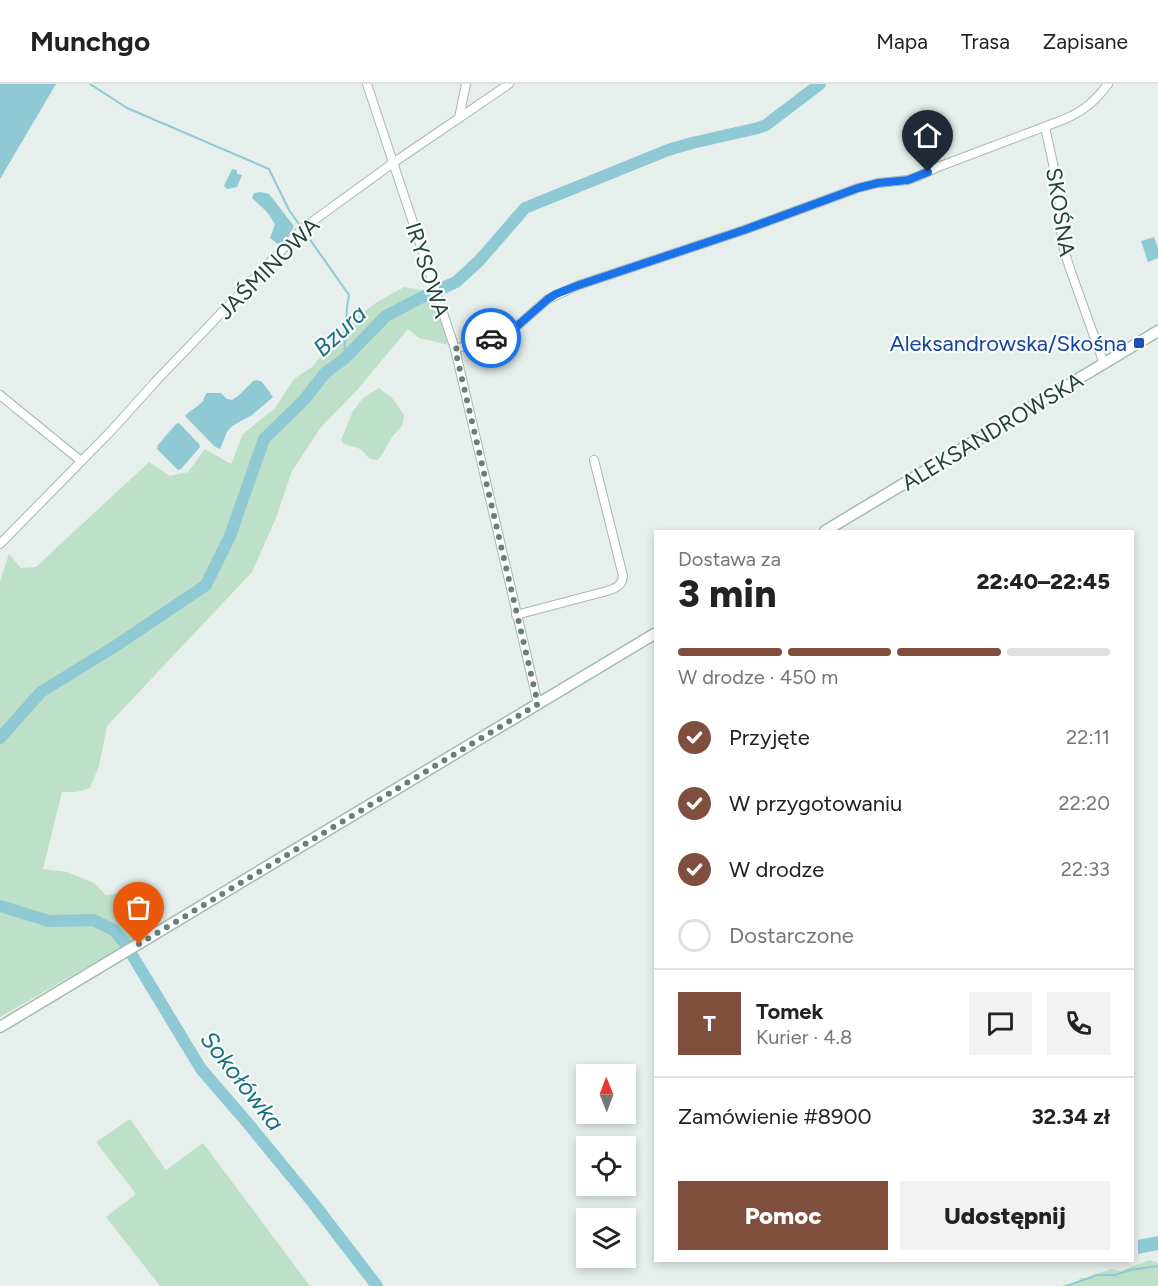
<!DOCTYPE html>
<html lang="pl">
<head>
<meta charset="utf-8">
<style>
  :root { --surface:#fff; --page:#f2f2f2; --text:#222; --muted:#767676; --line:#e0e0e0; --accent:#804e3d }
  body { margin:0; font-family:Figtree,sans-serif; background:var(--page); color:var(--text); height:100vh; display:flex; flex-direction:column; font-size:22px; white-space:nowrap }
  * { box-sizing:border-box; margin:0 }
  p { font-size:20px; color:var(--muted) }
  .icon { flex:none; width:33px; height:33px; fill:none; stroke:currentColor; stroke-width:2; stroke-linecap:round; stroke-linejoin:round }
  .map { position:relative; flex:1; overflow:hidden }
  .details { position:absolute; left:654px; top:446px; width:480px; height:732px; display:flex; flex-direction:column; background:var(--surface); border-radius:0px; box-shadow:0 3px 9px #0003 }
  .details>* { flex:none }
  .needle { width:39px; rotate:359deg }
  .fabs { position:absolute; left:576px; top:980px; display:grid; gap:12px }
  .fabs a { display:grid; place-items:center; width:60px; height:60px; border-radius:0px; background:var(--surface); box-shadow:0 3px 9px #0003; font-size:30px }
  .pin { position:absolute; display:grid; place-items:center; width:51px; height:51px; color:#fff; margin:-62px -26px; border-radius:50% 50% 50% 0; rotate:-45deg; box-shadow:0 0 6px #0007 }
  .pin .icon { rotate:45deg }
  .courier { position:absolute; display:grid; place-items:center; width:60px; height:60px; margin:-30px; border:4px solid #1a73e8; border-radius:50%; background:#fff; color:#222; box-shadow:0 2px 8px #0007 }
  .headline em { font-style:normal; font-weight:800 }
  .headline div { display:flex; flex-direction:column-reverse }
  .headline { display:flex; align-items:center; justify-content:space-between; height:102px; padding:0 24px }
  h1 { font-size:39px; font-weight:800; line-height:45px }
  .bar { display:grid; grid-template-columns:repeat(4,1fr); gap:9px 6px; align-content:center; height:72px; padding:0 24px }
  .bar i { height:8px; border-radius:4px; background:var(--line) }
  .bar .active { background:var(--accent) }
  .bar p { grid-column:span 4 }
  .line { display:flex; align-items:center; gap:15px; padding:0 24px; border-top:2px solid var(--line) }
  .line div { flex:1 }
  .round { display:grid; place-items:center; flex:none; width:63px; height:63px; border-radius:0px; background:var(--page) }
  ol { padding:0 24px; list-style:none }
  li { display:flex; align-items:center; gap:18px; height:66px }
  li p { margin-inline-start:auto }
  li .icon { padding:6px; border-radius:50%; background:var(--accent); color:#fff; stroke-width:4 }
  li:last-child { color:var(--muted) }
  li i { width:33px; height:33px; border:3px solid var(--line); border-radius:50% }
  .button { display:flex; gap:12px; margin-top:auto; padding:12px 24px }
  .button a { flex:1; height:69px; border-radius:0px; background:var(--accent); color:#fff; font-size:24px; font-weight:800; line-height:69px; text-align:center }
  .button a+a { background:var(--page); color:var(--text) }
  header { display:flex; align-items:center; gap:36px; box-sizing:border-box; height:84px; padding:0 30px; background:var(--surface); border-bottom:2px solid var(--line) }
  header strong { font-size:28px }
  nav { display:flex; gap:33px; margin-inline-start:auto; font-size:21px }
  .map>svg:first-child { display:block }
</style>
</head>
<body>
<header>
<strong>Munchgo</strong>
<nav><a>Mapa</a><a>Trasa</a><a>Zapisane</a></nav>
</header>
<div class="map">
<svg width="1158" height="1202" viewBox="0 0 1158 1202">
  <rect width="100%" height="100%" fill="#e6efeb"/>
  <g fill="#bfe0c8">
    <polygon points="404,203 426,207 435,214 449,261 419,254 408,245 358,305 321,343 292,387 276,434 252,488 107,642 99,682 90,704 76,708 62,708 43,785 67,788 94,799 106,811 119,809 136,855 0,933 0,497 9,470 21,484 36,483 149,378 170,392 188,388 205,365 231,380 243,350 275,324 294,295 312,283 327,265 334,261 343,247 360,231 377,218"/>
    <path d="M379,304L393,315L404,331C403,348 397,344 391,355C386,363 384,368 378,376C365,375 368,371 360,365C356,363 348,362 344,360L341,356L353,327L363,314Z"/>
    <polygon points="130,1035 166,1086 203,1059 310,1202 160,1202 106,1133 136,1110 96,1058"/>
    <polygon points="1150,1176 1158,1179 1158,1202 1061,1202 1066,1200 1076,1200 1081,1193 1089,1195 1096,1190 1112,1185 1120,1187"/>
  </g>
  <g fill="#8ec9d4">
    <polygon points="0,0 56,0 0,95"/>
    <polygon points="232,85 237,86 237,90 242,91 237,103 227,105 224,102"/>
    <polygon points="261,108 269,110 294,142 290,150 280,162 270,154 275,140 267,128 252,114 254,109"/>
    <polygon points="1154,153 1158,164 1158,174 1148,178 1141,157"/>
    <path d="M257,296L262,298L273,313L252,331L232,342L227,348L220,365L214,362L185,332C190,326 198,323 203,317C204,314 205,311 207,309H221L227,315L232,316L238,312L253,297Z"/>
    <polygon points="179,339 199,360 200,363 181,385 178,386 157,365 158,361 176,340"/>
    <polygon points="1158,1152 1158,1166 1138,1170 1138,1156"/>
  </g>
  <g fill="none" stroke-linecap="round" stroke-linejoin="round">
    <g stroke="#8ec9d4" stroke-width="2">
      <polyline points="90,0 127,24 269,85 289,126 301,143"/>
      <polyline points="304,147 349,211 347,223 344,275"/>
      <polyline points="1067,1202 1097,1191 1115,1191 1130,1186 1158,1182"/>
    </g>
    <g stroke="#8ec9d4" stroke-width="12">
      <polyline points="0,654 41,608 117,561 206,501 230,452 264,355 304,316 325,289 344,275 386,232 418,215 456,198 479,177 525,124 668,66 692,59 758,44 766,41 820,0"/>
      <polyline points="0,822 49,837 93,836 114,846 126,861 201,985 246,1037 314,1120 377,1202"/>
    </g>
    <defs>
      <g id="street">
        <polyline points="367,0 455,265 538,620"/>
        <polyline points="459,34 466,0"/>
        <polyline points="1045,43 1059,107 1062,159 1070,185 1104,280"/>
        <path d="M455,265L499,252L516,243L548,215L579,201L744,146L858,104L878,99L908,96L919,92L938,83L1065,35C1084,27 1096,16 1108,0"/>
        <polyline points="0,311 81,377"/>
        <polyline points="0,460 111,347 156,297 302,145 393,79 509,0"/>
        <path d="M516,531L607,507C616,504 622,502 623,492L594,376"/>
      </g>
      <g id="secondary">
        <polyline points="825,447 1158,247"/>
        <polyline points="0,943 656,549"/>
      </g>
    </defs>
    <use href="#street" stroke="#a8b8b2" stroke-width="10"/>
    <use href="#secondary" stroke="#a4bbb3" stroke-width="13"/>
    <use href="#street" stroke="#fff" stroke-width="8"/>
    <use href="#secondary" stroke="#fff" stroke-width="10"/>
  </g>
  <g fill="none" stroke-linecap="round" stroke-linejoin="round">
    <polyline stroke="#687f78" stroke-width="6" stroke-dasharray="0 10.8" points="139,860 538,620 455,265 491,254"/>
    <polyline stroke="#1a73e8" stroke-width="8" points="491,254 516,243 548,215 556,210 579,201 744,146 858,104 878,99 908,96 928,88"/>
  </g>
  <rect fill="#1a4fb4" stroke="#f7fbf9" stroke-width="2" x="1133" y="253" width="12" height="12" rx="3"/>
  <g text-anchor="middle" stroke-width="4.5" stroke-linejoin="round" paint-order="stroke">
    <g font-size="22" fill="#24423a" stroke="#f7fbf9">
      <text transform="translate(1061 128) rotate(81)" y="8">SKOŚNA</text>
      <text transform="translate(268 184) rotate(-45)" y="8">JAŚMINOWA</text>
      <text transform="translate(428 186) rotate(72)" y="8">IRYSOWA</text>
      <text transform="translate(992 347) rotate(-31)" y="8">ALEKSANDROWSKA</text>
    </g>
    <g font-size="22" fill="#164399" stroke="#f7fbf9" text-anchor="end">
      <text x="1127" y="267">Aleksandrowska/Skośna</text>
    </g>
    <g font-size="24" font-style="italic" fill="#1c6f80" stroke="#f7fbf9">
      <text transform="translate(340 247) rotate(-43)" y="8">Bzura</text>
      <text transform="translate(242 997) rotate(52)" y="8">Sokołówka</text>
    </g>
  </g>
</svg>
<div class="fabs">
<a><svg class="needle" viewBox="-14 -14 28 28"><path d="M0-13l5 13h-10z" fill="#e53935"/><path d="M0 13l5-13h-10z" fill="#767676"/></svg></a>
<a><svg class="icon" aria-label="locate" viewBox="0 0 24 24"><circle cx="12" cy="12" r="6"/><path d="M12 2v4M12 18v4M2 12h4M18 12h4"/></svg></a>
<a><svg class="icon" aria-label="layers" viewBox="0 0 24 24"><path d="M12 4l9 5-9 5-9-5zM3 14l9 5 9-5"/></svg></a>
</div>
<div class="pin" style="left:139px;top:860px;background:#ea580c"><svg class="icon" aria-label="bag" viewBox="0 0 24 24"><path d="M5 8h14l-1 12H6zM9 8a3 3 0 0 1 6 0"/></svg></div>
<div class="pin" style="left:928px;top:88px;background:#1f2937"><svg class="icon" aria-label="home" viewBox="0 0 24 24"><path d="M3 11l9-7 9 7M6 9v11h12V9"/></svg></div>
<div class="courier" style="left:491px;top:254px"><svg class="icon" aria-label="car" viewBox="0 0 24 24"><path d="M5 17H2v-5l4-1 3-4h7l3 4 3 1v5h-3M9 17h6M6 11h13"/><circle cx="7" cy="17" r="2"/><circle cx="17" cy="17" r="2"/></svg></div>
<section class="details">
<div class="headline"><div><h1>3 min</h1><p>Dostawa za</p></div><em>22:40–22:45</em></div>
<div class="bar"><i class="active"></i><i class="active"></i><i class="active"></i><i></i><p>W drodze · 450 m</p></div>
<ol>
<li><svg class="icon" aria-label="check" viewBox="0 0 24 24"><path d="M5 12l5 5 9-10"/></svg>Przyjęte<p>22:11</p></li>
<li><svg class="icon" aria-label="check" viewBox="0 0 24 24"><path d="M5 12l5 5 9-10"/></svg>W przygotowaniu<p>22:20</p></li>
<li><svg class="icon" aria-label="check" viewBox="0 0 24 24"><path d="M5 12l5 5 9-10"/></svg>W drodze<p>22:33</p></li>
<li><i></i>Dostarczone</li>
</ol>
<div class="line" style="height:108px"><b class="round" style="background:var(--accent);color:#fff">T</b><div><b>Tomek</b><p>Kurier · 4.8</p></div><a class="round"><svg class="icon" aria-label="chat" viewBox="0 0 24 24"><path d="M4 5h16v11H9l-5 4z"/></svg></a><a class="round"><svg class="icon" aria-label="phone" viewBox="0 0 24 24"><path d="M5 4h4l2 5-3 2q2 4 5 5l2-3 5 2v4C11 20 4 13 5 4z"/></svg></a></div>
<div class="line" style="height:78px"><div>Zamówienie #8900</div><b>32.34 zł</b></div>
<div class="button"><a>Pomoc</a><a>Udostępnij</a></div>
</section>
</div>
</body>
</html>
